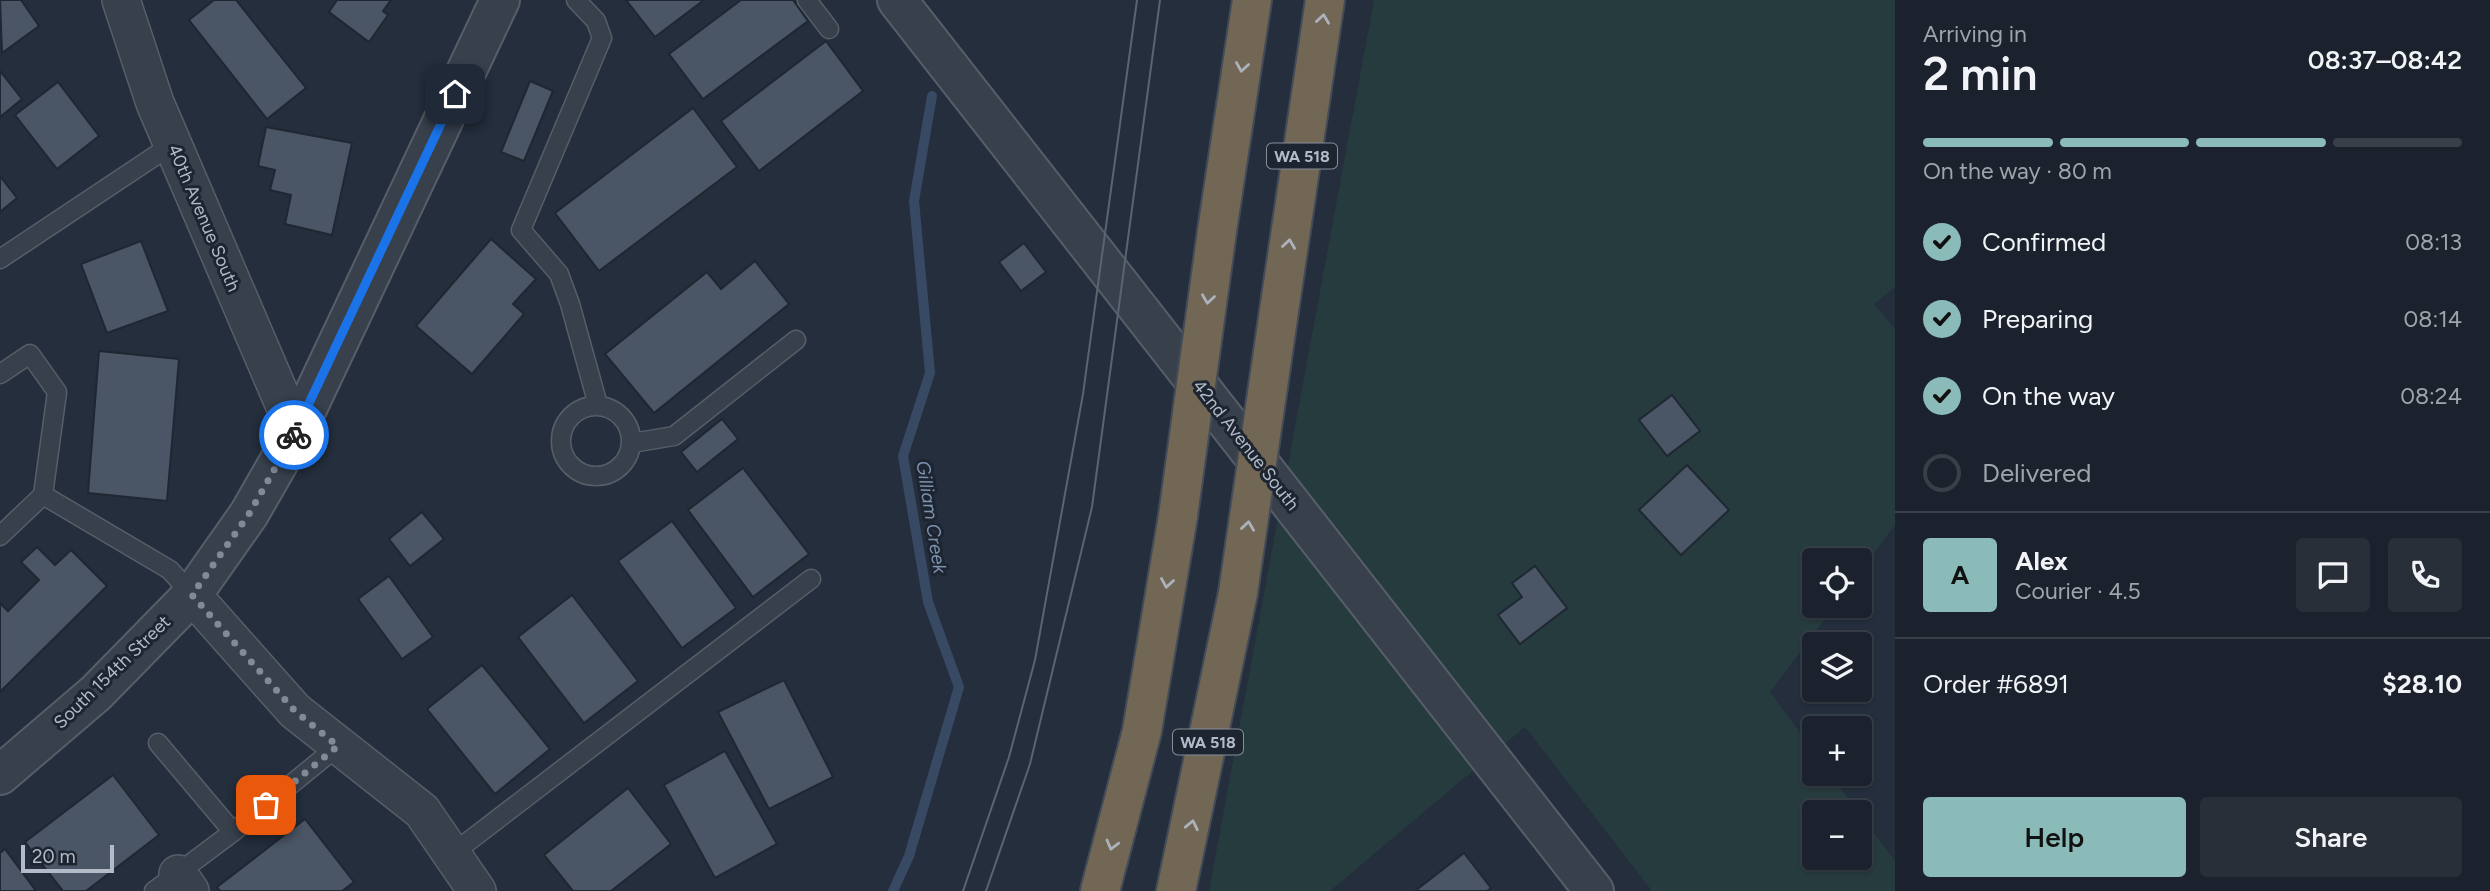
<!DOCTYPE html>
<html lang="en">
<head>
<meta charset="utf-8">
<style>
  :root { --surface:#1b222d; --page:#282f39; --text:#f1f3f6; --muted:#a0a4aa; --line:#393f49; --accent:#8bbbb9 }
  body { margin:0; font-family:Figtree,sans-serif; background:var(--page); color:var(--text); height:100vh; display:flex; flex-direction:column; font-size:26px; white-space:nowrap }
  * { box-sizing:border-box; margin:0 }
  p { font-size:23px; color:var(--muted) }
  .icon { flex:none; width:38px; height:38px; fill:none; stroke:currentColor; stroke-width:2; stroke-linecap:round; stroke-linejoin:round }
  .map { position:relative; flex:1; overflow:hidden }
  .panel { display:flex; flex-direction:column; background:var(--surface); width:595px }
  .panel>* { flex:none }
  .controls { position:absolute; left:1802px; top:548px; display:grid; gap:14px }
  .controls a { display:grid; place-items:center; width:70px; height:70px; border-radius:7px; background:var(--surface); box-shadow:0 2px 5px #0004,0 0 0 2px var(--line); font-size:35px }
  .scale { position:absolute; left:21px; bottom:18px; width:93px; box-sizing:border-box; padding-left:7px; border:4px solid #b3bbc8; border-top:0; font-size:19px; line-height:24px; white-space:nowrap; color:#b3bbc8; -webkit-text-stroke:5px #1d2531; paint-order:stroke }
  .pin { position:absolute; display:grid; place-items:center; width:60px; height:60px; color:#fff; margin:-30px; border-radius:14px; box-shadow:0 4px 10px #0006 }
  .courier { position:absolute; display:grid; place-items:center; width:70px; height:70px; margin:-35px; border:5px solid #1a73e8; border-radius:50%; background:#fff; color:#222; box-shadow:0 2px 9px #0007 }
  .headline em { font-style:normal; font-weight:600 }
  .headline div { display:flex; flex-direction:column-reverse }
  .headline { display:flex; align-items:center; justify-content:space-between; height:119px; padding:0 28px }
  h1 { font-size:46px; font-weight:600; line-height:52px }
  .bar { display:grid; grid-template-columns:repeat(4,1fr); gap:10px 7px; align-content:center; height:84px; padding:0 28px }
  .bar i { height:9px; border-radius:5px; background:var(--line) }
  .bar .current { background:var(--accent) }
  .bar p { grid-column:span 4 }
  .line { display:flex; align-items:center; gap:18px; padding:0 28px; border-top:2px solid var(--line) }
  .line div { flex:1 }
  .round { display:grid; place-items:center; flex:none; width:74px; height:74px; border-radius:7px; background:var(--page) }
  ol { padding:0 28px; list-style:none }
  li { display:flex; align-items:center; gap:21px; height:77px }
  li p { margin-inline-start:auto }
  li .icon { padding:7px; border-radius:50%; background:var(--accent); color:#111; stroke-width:4 }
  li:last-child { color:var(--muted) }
  li i { width:38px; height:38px; border:4px solid var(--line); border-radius:50% }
  .cta { display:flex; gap:14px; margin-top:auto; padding:14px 28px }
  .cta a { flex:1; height:80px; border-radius:7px; background:var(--accent); color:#111; font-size:28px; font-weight:600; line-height:80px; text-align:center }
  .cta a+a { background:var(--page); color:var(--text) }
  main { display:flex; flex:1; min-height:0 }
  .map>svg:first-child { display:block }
</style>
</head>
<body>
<main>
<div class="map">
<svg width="1895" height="891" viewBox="0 0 1895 891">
  <rect width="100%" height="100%" fill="#242e3c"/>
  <polygon fill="#263b3d" points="1374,0 1895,0 1895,287 1874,304 1895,329 1895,525 1860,572 1860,560 1815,560 1815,606 1835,606 1770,692 1815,753 1815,774 1830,774 1858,812 1815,812 1815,858 1860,858 1860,814 1895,861 1895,891 1652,891 1525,727 1330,891 1209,891"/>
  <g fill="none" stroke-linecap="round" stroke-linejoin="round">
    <polyline stroke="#384a63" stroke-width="10" points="893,891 909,856 959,687 928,602 903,456 930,373 914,201 932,96"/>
  </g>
  <g fill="#4a5565" stroke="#1f2733" stroke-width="2">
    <polygon points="0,0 21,0 39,26 2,53"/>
    <polygon points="214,0 236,0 306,88 267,119 189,20"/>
    <polygon points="337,0 391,0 383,11 388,15 369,42 329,12"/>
    <polygon points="626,0 704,0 655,37"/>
    <polygon points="741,0 793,0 808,21 703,99 669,54"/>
    <polygon points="826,41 863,91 759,171 721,121"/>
    <polygon points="0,71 22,99 0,117"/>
    <polygon points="530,81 553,91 524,161 501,152"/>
    <polygon points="58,82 99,136 57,169 15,115"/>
    <polygon points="693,108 737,167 599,271 555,213"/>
    <polygon points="266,127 352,143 332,235 285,224 291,195 270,190 275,170 258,166"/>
    <polygon points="0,176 17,198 0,212"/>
    <polygon points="491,239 536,279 513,304 524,314 472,374 416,326"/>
    <polygon points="141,241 168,311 107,333 81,264"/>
    <polygon points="1024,243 1046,272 1021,291 999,262"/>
    <polygon points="755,261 789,304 654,413 605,354 707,272 721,289"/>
    <polygon points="99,351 179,359 167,501 88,493"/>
    <polygon points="1672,395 1700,431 1667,456 1639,420"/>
    <polygon points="722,419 738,439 697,472 681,452"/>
    <polygon points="1687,465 1729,510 1681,555 1639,510"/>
    <polygon points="743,468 809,554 753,597 688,510"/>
    <polygon points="422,512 444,539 410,566 389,539"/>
    <polygon points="672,521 736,608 682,648 618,561"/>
    <polygon points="37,547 55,565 71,550 107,586 0,692 0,603 8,611 39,580 21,562"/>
    <polygon points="1535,566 1567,608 1520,644 1498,615 1522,597 1512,583"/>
    <polygon points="389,576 433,637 402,659 358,599"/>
    <polygon points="572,595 638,681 584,723 518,637"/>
    <polygon points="482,665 550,749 495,794 427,709"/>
    <polygon points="784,680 833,777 769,809 718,712"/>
    <polygon points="725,751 777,844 715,878 664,785"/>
    <polygon points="113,775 159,835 86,891 63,891 25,842"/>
    <polygon points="628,788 671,844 611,891 573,891 544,855"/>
    <polygon points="305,819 354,882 342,891 220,891 217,887"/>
    <polygon points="5,849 36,891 0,891 0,853"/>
    <polygon points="1464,853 1491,888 1487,891 1415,891"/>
  </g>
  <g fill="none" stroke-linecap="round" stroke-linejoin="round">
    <defs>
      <g id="service">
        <polyline points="576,0 596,21 602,38 521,230 559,274 570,304 598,405"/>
        <polyline points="807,0 829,29"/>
        <polyline points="0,259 173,144"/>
        <polyline points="0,374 30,354 57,392 43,495 0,536"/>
        <circle cx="596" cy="441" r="35"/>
        <polyline points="632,443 674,436 796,340"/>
        <polyline points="43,495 170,570 192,595"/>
        <polyline points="158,743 233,832"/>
        <polyline points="452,854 811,579"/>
        <polyline points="154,891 233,832 338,746"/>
      </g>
      <g id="minor">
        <polyline points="121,0 155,103 296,432"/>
        <polyline points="192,595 295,711 422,811 477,891"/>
        <polyline points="178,874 190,891"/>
      </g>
      <g id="tertiary">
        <polyline points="897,0 1594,891"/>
        <polyline points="0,775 96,693 192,595 249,514 296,432 500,0"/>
      </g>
      <g id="motorway">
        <polyline points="1217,231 1252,0"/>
        <polyline points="1279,311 1325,0"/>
        <polyline points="1100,891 1142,731 1178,516"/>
        <polyline points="1176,891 1238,593"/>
      </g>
    </defs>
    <use href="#service" stroke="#565e6a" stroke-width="21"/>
    <use href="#minor" stroke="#565e6a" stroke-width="40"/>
    <use href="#tertiary" stroke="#565e6a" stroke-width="42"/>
    <use href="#motorway" stroke="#434b57" stroke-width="42"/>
    <use href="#service" stroke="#38404c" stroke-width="18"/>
    <use href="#minor" stroke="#38404c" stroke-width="37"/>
    <use href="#tertiary" stroke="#38404c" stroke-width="38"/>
    <use href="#motorway" stroke="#726655" stroke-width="38"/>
    <g stroke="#5a6473" stroke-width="2">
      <polyline points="963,891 1009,757 1035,660 1083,394 1137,0"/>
      <polyline points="986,891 1030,764 1092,507 1160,0"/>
    </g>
    <defs>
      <g id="motorway-bridge">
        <polyline points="1178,516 1217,231"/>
        <polyline points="1238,593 1279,311"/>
      </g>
    </defs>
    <use href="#motorway-bridge" stroke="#434b57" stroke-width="42" stroke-linecap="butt"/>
    <use href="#motorway-bridge" stroke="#726655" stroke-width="38"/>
  </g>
  <defs><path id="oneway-chevron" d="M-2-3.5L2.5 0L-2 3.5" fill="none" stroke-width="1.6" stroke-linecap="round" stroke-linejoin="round" transform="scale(1.75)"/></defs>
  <g stroke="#acb2bc">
    <use href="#oneway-chevron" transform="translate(1323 19) rotate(-82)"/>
    <use href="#oneway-chevron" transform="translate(1242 67) rotate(99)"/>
    <use href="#oneway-chevron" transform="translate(1289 244) rotate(-82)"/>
    <use href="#oneway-chevron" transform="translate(1208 299) rotate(98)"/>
    <use href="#oneway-chevron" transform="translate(1248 526) rotate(-82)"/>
    <use href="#oneway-chevron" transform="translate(1167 583) rotate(99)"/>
    <use href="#oneway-chevron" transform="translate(1192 825) rotate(-78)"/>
    <use href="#oneway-chevron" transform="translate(1112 845) rotate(105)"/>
  </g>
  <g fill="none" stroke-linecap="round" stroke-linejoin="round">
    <polyline stroke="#818a97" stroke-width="7" stroke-dasharray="0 12.6" points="266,805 338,746 295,711 192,595 249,514 294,435"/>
    <polyline stroke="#1a73e8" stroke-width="9" points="294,435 455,94"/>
  </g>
  <g text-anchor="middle" stroke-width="6" stroke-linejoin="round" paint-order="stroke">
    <g fill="#1d2531" stroke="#868e9b" stroke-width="2">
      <rect x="1267" y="143.5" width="70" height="25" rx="5"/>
      <rect x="1173" y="729.5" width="70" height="25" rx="5"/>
    </g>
    <g font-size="16" font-weight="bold" fill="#b3bbc8">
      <text x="1302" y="162">WA 518</text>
      <text x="1208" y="748">WA 518</text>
    </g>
    <g font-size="18" fill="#b3bbc8" stroke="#1d2531">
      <text transform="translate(204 218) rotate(67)" y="6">40th Avenue South</text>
      <text transform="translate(1246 445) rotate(52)" y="6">42nd Avenue South</text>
      <text transform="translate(112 672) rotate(-44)" y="6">South 154th Street</text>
    </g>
    <g font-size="19" font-style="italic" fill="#7c92af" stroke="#1d2531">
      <text transform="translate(932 517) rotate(81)" y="7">Gilliam Creek</text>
    </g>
  </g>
</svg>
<div class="controls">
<a><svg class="icon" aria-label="locate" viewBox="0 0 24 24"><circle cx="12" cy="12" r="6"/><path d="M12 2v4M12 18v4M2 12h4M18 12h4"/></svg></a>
<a><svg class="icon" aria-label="layers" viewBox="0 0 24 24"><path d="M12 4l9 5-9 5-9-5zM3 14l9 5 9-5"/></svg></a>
<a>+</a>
<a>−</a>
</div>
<div class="scale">20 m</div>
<div class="pin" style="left:266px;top:805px;background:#ea580c"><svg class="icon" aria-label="bag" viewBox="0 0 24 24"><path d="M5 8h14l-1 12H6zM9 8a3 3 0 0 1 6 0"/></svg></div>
<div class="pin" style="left:455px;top:94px;background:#1f2937"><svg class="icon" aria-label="home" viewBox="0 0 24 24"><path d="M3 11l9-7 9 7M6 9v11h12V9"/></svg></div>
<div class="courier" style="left:294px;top:435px"><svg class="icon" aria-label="bike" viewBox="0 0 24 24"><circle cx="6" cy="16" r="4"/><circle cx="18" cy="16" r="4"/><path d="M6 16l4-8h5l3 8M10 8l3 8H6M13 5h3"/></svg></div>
</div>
<section class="panel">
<div class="headline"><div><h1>2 min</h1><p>Arriving in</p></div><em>08:37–08:42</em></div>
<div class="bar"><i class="current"></i><i class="current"></i><i class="current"></i><i></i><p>On the way · 80 m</p></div>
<ol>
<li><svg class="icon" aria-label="check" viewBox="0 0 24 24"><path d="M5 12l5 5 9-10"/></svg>Confirmed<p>08:13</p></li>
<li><svg class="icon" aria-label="check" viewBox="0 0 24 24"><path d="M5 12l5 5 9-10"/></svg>Preparing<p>08:14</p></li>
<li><svg class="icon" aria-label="check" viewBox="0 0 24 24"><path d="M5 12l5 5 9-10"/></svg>On the way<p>08:24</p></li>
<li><i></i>Delivered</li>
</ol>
<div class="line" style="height:126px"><b class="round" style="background:var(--accent);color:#111">A</b><div><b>Alex</b><p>Courier · 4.5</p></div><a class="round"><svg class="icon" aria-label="chat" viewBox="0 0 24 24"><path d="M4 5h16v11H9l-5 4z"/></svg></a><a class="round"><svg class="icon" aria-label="phone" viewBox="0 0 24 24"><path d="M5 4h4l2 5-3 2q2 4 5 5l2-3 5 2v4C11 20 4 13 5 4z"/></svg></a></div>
<div class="line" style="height:91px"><div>Order #6891</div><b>$28.10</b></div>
<div class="cta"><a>Help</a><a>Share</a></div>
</section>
</main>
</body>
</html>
